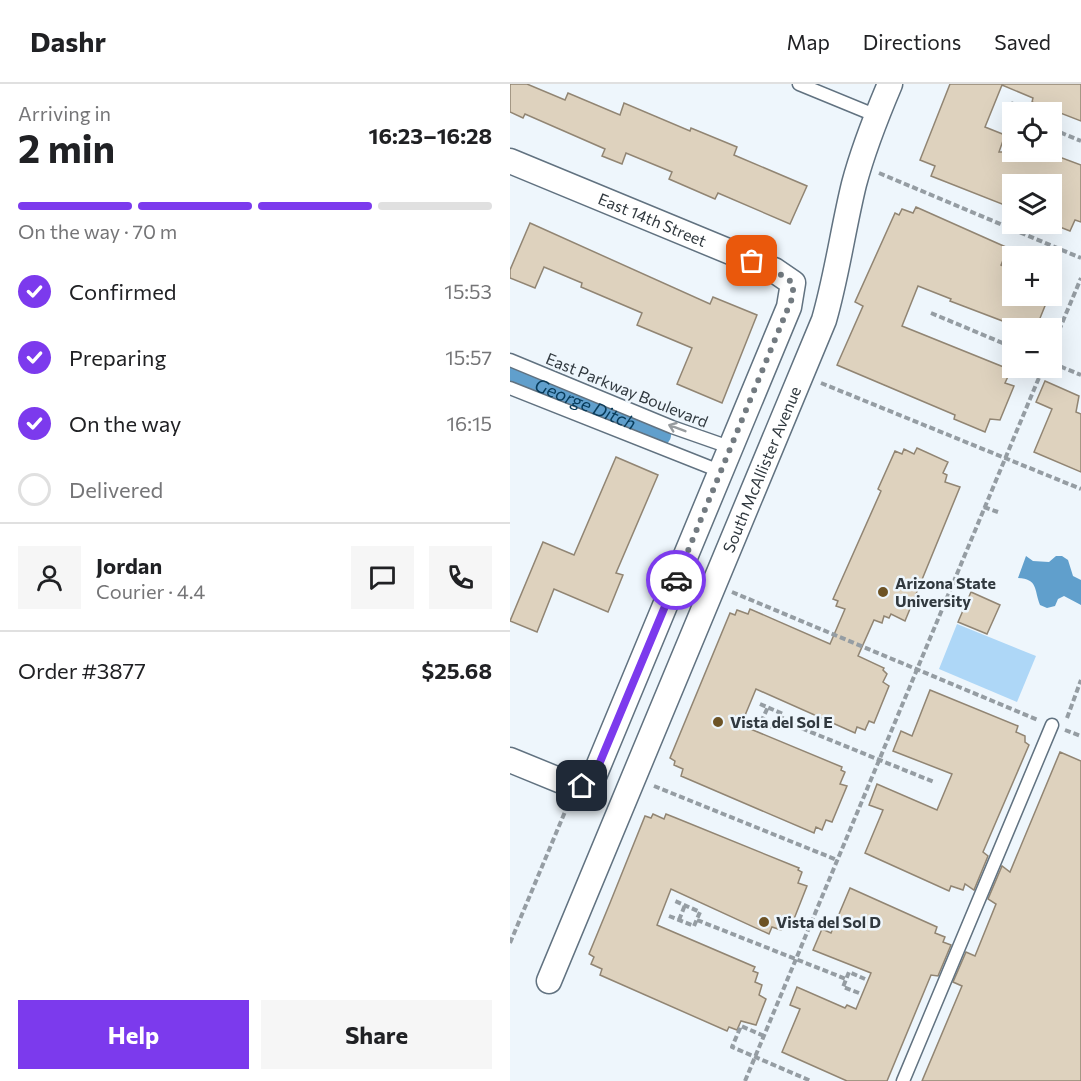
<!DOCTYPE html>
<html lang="en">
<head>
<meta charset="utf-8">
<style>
  :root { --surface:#fff; --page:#f6f6f6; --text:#202124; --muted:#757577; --line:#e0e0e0; --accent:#7c3aed }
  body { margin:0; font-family:Commissioner,sans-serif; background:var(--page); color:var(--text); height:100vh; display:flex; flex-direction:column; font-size:22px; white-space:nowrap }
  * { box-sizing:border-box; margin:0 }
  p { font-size:20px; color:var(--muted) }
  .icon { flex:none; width:33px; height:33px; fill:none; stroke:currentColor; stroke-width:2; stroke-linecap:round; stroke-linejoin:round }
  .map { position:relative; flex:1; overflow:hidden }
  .panel { display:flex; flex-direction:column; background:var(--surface); width:510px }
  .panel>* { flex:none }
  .buttons { position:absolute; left:492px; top:18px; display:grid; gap:12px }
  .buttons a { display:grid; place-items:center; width:60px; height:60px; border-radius:0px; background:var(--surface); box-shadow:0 6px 24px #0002; font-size:30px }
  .pin { position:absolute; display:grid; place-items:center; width:51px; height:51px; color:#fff; margin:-26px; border-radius:12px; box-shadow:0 3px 9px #0006 }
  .courier { position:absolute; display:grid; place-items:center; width:60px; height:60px; margin:-30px; border:4px solid #7c3aed; border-radius:50%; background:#fff; color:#222; box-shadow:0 2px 8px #0007 }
  .overview em { font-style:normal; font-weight:700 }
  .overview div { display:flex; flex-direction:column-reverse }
  .overview { display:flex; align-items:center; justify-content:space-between; height:102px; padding:0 18px }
  h1 { font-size:39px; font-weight:700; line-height:45px }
  .bar { display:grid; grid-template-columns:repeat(4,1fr); gap:9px 6px; align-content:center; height:72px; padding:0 18px }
  .bar i { height:8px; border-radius:4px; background:var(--line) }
  .bar .current { background:var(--accent) }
  .bar p { grid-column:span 4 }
  .line { display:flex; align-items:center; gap:15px; padding:0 18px; border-top:2px solid var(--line) }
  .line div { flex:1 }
  .round { display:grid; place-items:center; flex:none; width:63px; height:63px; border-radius:0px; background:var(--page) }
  ol { padding:0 18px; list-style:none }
  li { display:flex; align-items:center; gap:18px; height:66px }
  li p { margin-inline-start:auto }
  li .icon { padding:6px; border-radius:50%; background:var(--accent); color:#fff; stroke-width:4 }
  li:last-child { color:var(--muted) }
  li i { width:33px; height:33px; border:3px solid var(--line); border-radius:50% }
  .action { display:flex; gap:12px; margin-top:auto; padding:12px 18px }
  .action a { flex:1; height:69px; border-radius:0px; background:var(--accent); color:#fff; font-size:24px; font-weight:700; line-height:69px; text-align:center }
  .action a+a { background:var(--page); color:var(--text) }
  header { display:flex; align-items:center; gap:36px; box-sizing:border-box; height:84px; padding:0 30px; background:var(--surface); border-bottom:2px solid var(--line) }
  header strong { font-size:28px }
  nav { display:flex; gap:33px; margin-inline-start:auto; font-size:21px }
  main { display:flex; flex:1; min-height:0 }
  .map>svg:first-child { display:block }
</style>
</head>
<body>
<header>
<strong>Dashr</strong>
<nav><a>Map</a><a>Directions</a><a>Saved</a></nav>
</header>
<main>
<section class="panel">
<div class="overview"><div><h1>2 min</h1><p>Arriving in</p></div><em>16:23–16:28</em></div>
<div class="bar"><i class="current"></i><i class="current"></i><i class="current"></i><i></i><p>On the way · 70 m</p></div>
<ol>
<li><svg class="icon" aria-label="check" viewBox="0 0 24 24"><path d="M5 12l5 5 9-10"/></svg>Confirmed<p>15:53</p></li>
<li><svg class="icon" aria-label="check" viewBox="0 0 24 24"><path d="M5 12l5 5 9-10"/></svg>Preparing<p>15:57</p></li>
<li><svg class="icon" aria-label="check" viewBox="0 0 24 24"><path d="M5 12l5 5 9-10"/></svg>On the way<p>16:15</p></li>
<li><i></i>Delivered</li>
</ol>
<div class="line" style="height:108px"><a class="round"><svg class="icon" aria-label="person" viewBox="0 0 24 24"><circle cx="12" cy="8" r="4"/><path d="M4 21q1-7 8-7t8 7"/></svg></a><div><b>Jordan</b><p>Courier · 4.4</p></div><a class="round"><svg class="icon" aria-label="chat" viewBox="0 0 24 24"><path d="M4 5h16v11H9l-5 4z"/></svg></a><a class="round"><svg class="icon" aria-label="phone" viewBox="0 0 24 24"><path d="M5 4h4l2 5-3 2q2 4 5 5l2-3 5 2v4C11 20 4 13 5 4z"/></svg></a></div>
<div class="line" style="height:78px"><div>Order #3877</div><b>$25.68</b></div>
<div class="action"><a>Help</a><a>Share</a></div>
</section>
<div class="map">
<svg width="571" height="997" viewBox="0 0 571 997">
  <rect width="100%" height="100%" fill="#eef6fc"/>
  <polygon fill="#aed7f7" points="447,540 526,572 507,618 429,585"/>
  <path fill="#609fcc" d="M516,472L523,477L539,478L546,472H552L558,476L563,492L571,496V521L554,512L548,515L545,522L537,524L530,521C524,505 528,495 508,494Z"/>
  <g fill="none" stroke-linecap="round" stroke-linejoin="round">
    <path stroke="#609fcc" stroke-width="22" id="s1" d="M0,290L150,351"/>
  </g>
  <g fill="#ded2be" stroke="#918573" stroke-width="1.5">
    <polygon points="0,0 17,0 55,16 58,9 110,31 114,19 180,47 181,44 227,63 224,71 297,102 280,140 208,109 205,115 159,95 162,88 116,69 112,80 92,72 95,65 15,30 13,34 0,28"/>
    <polygon points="440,0 571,0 571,37 522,18 523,14 492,1 475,43 495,51 489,68 536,68 571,81 571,138 565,136 560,147 542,140 542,100 502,100 502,124 421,92 425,82 410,76"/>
    <polygon points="406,123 498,164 491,181 502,186 502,212 539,212 526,244 511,244 440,217 441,215 408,202 392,242 501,286 495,299 504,302 490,336 480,335 475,348 444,335 445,331 327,281 353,222 345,218 385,129 389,131 392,125 403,129"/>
    <polygon points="20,139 200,220 203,213 247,231 212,319 167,300 182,264 127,241 132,229 71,203 72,199 34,183 25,204 0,194 0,186"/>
    <polygon points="535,297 569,312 566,328 571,330 571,388 524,368 542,325 526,318"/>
    <polygon points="407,364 438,378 433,389 437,391 435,398 450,403 395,537 381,530 379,534 374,532 372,539 364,536 348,572 374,584 373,586 377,590 373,598 379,602 364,639 359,637 355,646 347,643 345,649 246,605 231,641 332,683 331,686 335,688 330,700 337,702 322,738 316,736 312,746 306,743 304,749 171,692 173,685 164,681 165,677 160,674 220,529 225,531 227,526 238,530 240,525 320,560 335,525 326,522 328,517 323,515 371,407 368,405 385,367 392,370 394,365 404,370"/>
    <polygon points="106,373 148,391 106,489 113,491 98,528 44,505 27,548 0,537 33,458 64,471"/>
    <polygon points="461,508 490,521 477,550 448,538"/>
    <polygon points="420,606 508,642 506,648 515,652 515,658 519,661 473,768 478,772 464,806 455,800 453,806 441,802 439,807 355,769 373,726 359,721 367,700 427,726 442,690 383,667 391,647 402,652"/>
    <polygon points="550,668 571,677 571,997 412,997 452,902 443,898 456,868 465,872 486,820 478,815 492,782 500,788"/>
    <polygon points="143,730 154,735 156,730 166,734 289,784 288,786 292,788 288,799 297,802 282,840 275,837 271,846 262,843 259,850 161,805 147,841 245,883 243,887 248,889 245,898 252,901 249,911 256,915 246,941 231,937 227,946 219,943 217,947 90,891 92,885 81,880 84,873 79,870 100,819 135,732 141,734"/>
    <polygon points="340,804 427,843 425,849 435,853 433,858 441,861 428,892 421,891 377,997 337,997 272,968 290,925 280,921 287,903 335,924 337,921 346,925 361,889 303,866 312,845 321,849"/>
  </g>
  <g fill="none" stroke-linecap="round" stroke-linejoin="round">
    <defs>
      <g id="service">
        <polyline points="289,0 367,32"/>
        <polyline points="0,276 162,343 222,364"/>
        <polyline points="0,304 212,388"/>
        <polyline points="393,997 542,641"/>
      </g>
      <g id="minor">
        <path id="s2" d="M0,77L264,186L283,199L279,223L85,690L79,698L66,703L0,676"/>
        <path id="s3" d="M39,897L314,236C327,191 333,145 344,100C353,66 366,33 380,0"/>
      </g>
    </defs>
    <use href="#service" stroke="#617280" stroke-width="15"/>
    <use href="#minor" stroke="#617280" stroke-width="27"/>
    <g stroke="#959da3" stroke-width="4" stroke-dasharray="6 3" stroke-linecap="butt">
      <polyline points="501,19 524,28"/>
      <polyline points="496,34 502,36"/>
      <polyline points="542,45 571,57"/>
      <polyline points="369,89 571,174"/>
      <polyline points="421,229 502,263"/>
      <polyline points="542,263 571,194"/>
      <polyline points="542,279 571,291"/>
      <polyline points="311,299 571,405"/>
      <polyline points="474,423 488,428"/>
      <polyline points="443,498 455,504"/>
      <polyline points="222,508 528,636"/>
      <polyline points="250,620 273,630 271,636 424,698"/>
      <polyline points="557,634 571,596"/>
      <polyline points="243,635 267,645 271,636"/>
      <polyline points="251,638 258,623"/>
      <polyline points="555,646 571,652"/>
      <polyline points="144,702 327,776"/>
      <polyline points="159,832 184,842 190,828 165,817"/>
      <polyline points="169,836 175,821"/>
      <polyline points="187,836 336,895"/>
      <polyline points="0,859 57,723"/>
      <polyline points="349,909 333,903 339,888 355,895"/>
      <polyline points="254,952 231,942 222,963 301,997"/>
      <polyline points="235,997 533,284"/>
    </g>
    <use href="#service" stroke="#fff" stroke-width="12"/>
    <use href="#minor" stroke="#fff" stroke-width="24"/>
  </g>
  <defs><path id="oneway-shaft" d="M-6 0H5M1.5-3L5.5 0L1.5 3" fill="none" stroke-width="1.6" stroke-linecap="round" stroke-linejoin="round" transform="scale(1.5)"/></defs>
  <use stroke="#989c9f" href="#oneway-shaft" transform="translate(167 344) rotate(-159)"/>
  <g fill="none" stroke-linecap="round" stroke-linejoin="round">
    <polyline stroke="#737b81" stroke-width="6" stroke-dasharray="0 10.8" points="166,496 283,212 283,199 264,186 242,177"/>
    <polyline stroke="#7c3aed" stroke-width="8" points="72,702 85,690 166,496"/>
  </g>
  <g fill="#6d5325" stroke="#eef6fc" stroke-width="2">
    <circle cx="373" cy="508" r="6"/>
    <circle cx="208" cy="638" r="6"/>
    <circle cx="254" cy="838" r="6"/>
  </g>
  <g text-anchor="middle" stroke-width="5" stroke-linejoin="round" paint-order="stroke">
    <g font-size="16" fill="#31393f" stroke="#eef6fc">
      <text dy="6" stroke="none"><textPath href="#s2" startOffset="154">East 14th Street</textPath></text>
      <text transform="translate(117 306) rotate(22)" y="6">East Parkway Boulevard</text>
      <text dy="6" stroke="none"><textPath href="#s3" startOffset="554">South McAllister Avenue</textPath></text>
    </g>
    <g font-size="16" font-weight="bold" fill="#31393f" stroke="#eef6fc" text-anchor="start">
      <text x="385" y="505">Arizona State<tspan x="385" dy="18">University</tspan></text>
      <text x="220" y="644">Vista del Sol E</text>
      <text x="266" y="844">Vista del Sol D</text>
    </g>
    <g font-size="18" font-style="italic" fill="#073b5a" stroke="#eef6fc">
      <text dy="6" stroke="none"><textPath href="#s1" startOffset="81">George Ditch</textPath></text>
    </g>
  </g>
</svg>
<div class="buttons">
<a><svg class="icon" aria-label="locate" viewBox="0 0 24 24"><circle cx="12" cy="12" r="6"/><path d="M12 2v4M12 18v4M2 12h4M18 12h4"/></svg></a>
<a><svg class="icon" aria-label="layers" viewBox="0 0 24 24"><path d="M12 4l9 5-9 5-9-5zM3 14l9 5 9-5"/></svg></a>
<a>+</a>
<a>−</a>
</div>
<div class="pin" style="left:242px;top:177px;background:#ea580c"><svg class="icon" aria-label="bag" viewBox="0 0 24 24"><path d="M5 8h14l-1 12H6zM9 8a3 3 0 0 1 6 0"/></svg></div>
<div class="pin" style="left:72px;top:702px;background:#1f2937"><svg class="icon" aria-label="home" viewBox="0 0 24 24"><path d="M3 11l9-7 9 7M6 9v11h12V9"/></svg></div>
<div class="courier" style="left:166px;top:496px"><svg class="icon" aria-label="car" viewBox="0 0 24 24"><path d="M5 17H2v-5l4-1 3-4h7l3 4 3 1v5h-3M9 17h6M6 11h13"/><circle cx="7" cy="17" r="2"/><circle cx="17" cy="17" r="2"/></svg></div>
</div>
</main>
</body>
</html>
